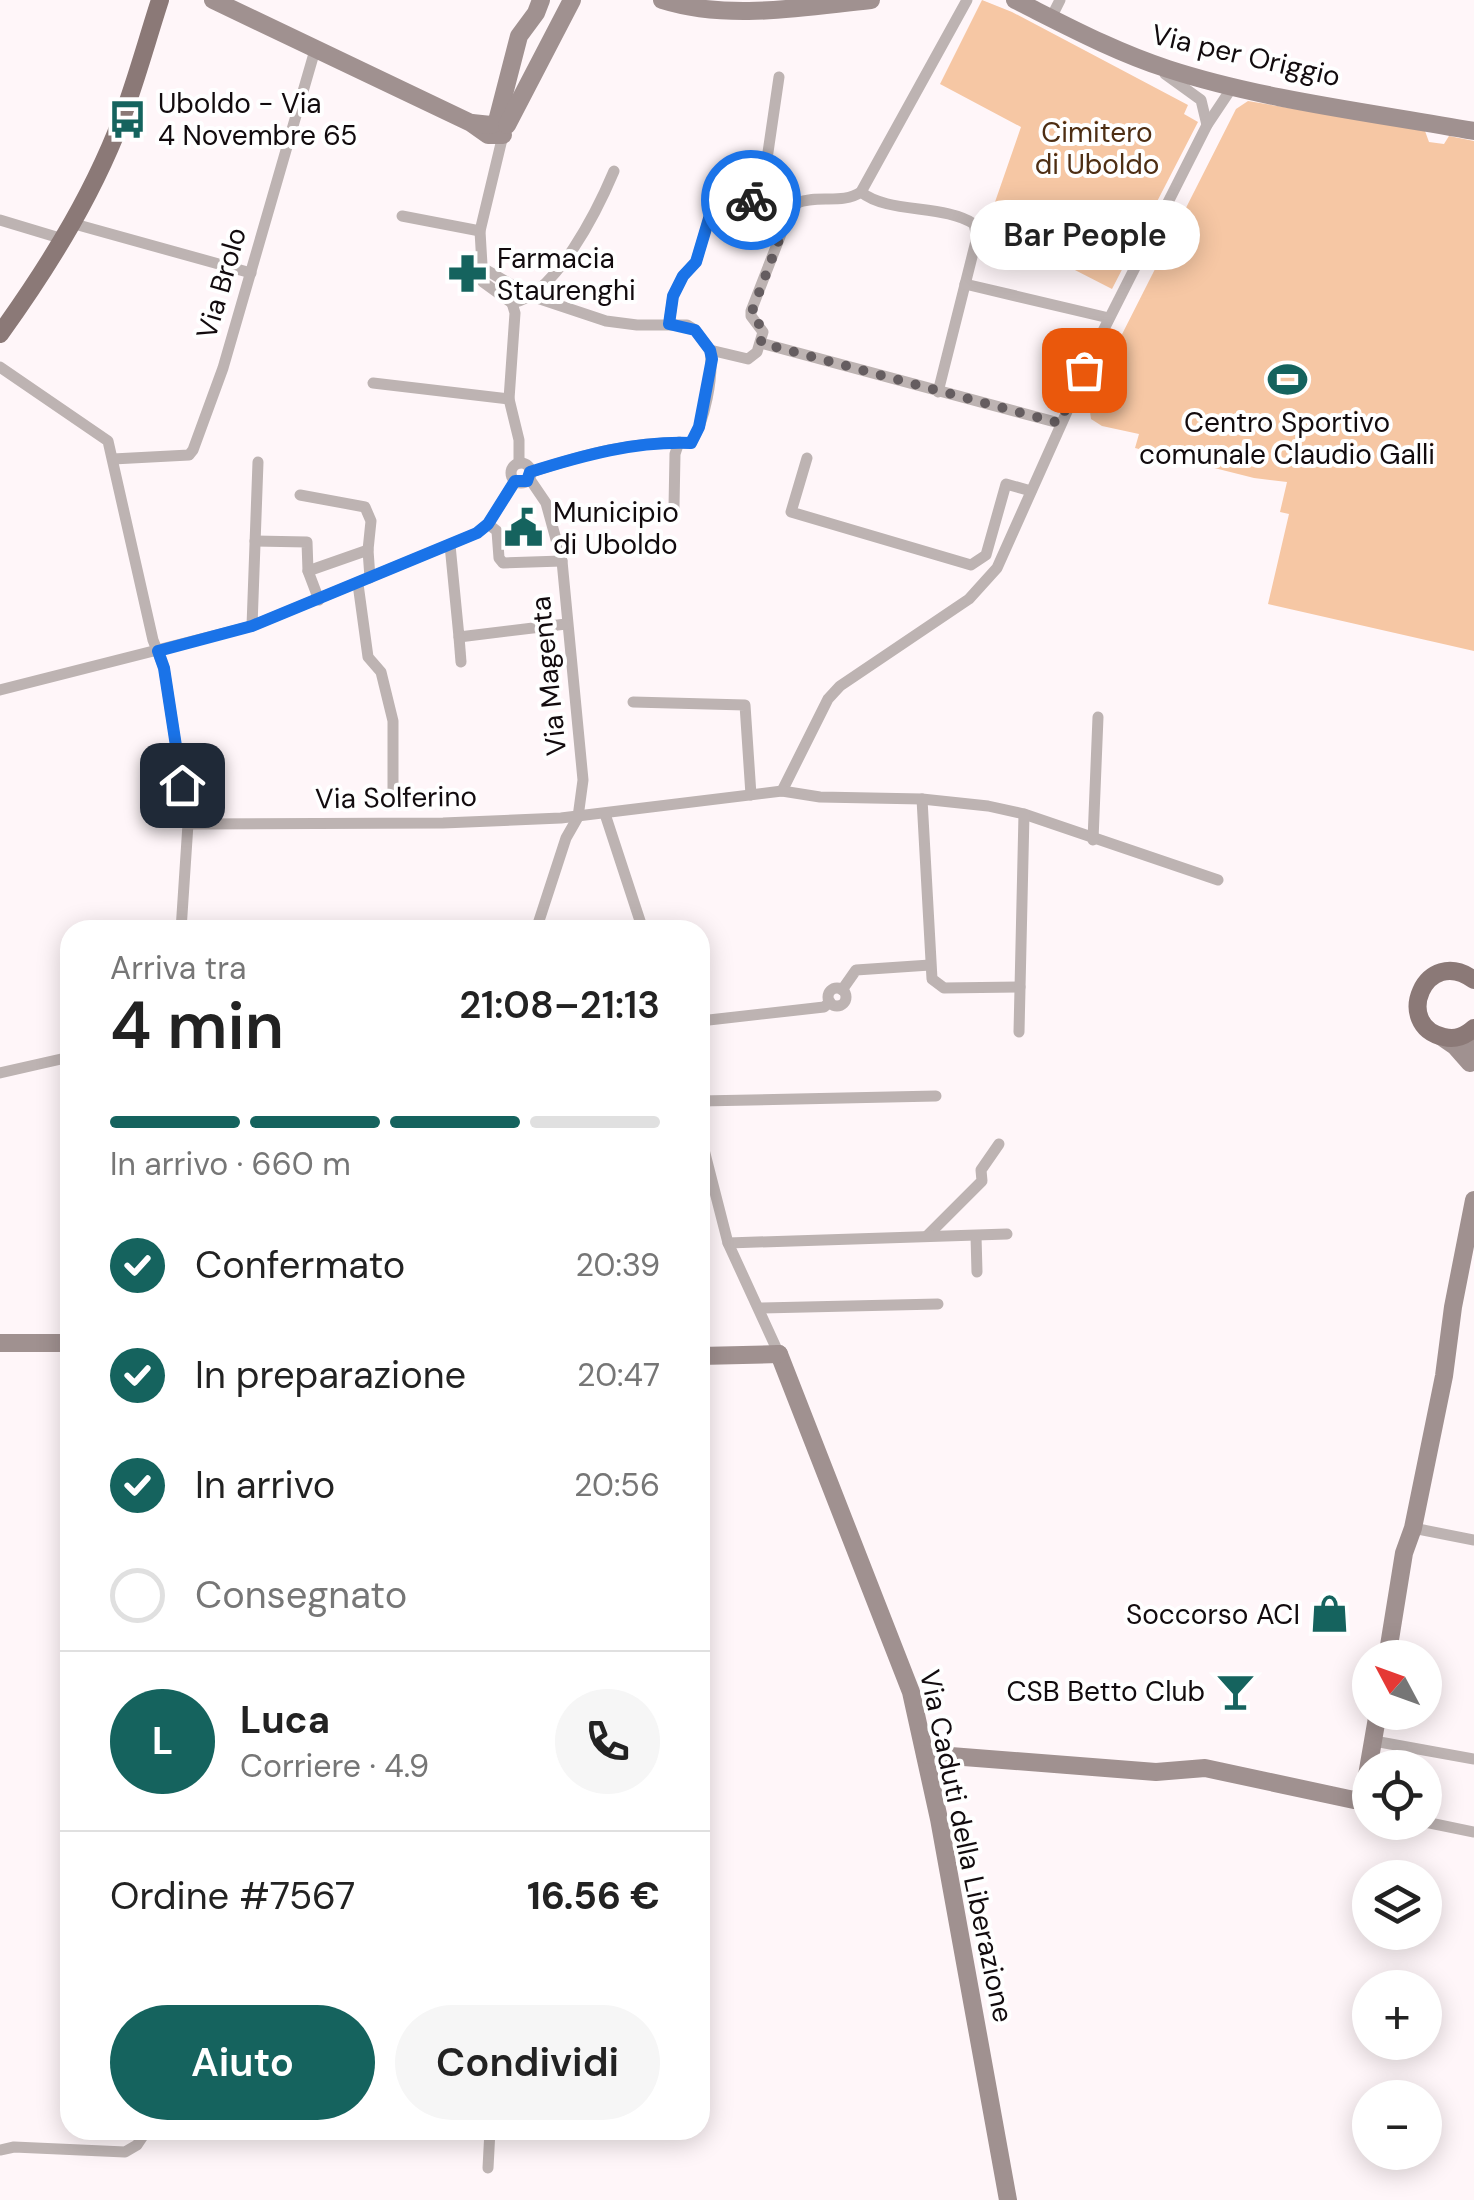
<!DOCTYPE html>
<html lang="it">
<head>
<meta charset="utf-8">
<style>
  :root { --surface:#fff; --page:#f6f6f6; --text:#222; --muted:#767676; --line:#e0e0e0; --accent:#15635e }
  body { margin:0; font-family:"DM Sans",sans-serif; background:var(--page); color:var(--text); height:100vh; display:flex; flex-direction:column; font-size:38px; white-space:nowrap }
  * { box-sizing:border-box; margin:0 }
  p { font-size:32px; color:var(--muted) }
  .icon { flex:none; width:55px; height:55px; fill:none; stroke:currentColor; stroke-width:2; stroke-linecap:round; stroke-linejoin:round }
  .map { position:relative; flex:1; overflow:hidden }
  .sheet { position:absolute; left:60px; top:920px; width:650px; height:1220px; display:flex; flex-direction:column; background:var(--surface); border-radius:30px; box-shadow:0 5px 25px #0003 }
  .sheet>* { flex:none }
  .needle { width:65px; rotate:311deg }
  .buttons { position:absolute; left:1352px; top:1640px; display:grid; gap:20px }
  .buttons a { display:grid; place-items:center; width:90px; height:90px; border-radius:50%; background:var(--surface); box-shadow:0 5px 25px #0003; font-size:50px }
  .pin { position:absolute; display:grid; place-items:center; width:85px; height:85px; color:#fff; margin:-42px; border-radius:20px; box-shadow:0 5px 15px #0006 }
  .courier { position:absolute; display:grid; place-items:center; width:100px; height:100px; margin:-50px; border:8px solid #1a73e8; border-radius:50%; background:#fff; color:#222; box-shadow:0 2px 12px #0007 }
  .bubble { position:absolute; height:70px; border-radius:35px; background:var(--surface); box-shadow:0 5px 25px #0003; font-size:32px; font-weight:600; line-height:70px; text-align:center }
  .headline em { font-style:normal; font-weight:600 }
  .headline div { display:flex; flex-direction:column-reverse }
  .headline { display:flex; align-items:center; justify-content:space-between; height:170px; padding:0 50px }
  h1 { font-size:65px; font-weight:600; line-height:75px }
  .bar { display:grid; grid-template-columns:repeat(4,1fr); gap:15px 10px; align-content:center; height:120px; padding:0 50px }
  .bar i { height:12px; border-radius:8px; background:var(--line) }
  .bar .current { background:var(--accent) }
  .bar p { grid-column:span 4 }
  .line { display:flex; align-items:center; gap:25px; padding:0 50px; border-top:2px solid var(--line) }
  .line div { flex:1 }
  .round { display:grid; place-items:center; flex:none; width:105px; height:105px; border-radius:52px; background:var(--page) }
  ol { padding:0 50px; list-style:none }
  li { display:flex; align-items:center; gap:30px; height:110px }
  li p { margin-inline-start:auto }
  li .icon { padding:10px; border-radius:50%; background:var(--accent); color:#fff; stroke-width:4 }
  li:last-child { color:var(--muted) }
  li i { width:55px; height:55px; border:5px solid var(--line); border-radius:50% }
  .button { display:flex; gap:20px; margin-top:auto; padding:20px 50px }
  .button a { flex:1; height:115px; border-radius:60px; background:var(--accent); color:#fff; font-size:40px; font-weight:600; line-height:115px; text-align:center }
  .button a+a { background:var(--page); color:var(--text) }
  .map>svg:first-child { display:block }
</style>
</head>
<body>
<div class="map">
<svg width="1474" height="2200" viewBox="0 0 1474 2200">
  <rect width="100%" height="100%" fill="#fff6f9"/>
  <g fill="#f6c7a4">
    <polygon points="982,0 1012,12 1188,105 1184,114 1198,122 1112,289 987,225 1021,127 940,84"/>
    <polygon points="1248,101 1425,131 1429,142 1444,144 1449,136 1474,141 1474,651 1268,604 1289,514 1280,512 1287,482 1254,478 1135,448 1139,434 1102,426 1091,419 1089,404 1109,360 1236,109"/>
  </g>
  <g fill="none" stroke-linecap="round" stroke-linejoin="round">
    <g stroke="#bdb3b2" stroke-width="11">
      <polyline points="1051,18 1060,0"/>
      <polyline points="1165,74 1201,100 1207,125"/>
      <path d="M503,135L480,231L483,282L512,303C556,295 598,209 614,171"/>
      <path d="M861,192C888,214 944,204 974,224L977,237L938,392"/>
      <polyline points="761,200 779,77"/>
      <polyline points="402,216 480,231"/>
      <polyline points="0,220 63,239"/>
      <polyline points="71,223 251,273"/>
      <path d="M481,267L531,296L606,321L637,325H687L695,330L710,350C714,376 705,421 691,443C635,440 583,455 531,472"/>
      <polyline points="965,284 1109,318"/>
      <polyline points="512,303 515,313 509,399 519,440 519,463"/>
      <path d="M669,324L673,296L683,276L696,262L713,205L725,200H790L797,203C818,194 842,205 861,192L967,0"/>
      <polyline points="761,343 1059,423"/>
      <polyline points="710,350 748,359 757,352 763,332 751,316 751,311 788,216 797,203"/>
      <polyline points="0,367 108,441 153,640 164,668 188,824 181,930"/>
      <polyline points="373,383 509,399"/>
      <polyline points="807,458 791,512 971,565 986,555 1006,484 1031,491"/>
      <polyline points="113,459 189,455 193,450 223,368 315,50"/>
      <circle cx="521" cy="473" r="10"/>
      <polyline points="529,478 546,503 562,561 583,780 578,817 566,838 536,930"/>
      <polyline points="300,495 365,507 371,521 368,550"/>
      <polyline points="674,507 675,454 679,442"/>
      <polyline points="488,524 497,531 499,558 503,563 562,561"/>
      <polyline points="255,541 307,542 308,571 319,600"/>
      <polyline points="450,545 459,637 566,624"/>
      <polyline points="308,571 368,550 370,578"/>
      <polyline points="358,584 368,657 381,672 393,721 393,795"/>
      <polyline points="252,626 258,462"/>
      <polyline points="459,637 461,662"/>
      <polyline points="0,690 252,626 477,533 488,524 515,481"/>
      <polyline points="633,702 745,705 751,795"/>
      <polyline points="782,791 828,699 840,686 969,599 997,568 1103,331 1207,125 1233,86"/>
      <polyline points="922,799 932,979 944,988 1020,987"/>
      <polyline points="605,814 643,930"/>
      <polyline points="188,824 443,823 561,818 782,791 820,797 922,799 988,806 1024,814 1218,880"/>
      <polyline points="1093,840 1098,717"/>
      <circle cx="837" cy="997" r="9"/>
      <polyline points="842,990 856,970 930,965"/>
      <polyline points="700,1021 824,1007 830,1002"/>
      <polyline points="1019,1032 1024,814"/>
      <polyline points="0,1073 70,1057"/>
      <polyline points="700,1101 936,1096"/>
      <polyline points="700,1134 728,1243 779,1354"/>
      <polyline points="927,1236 982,1181 981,1170 999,1144"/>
      <polyline points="976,1236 977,1272"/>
      <polyline points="728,1243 1007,1234"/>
      <polyline points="761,1308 938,1304"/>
      <polyline points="1413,1528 1474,1540"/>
      <polyline points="1374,1741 1474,1759"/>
      <polyline points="1425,1822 1474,1832"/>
      <polyline points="0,2150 14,2147 125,2152 137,2145 147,2130"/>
      <polyline points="488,2168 490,2130"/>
    </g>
    <g stroke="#a09190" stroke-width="18">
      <polyline points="213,0 471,123 488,135 503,135"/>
      <path d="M662,0C729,21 802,7 871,0"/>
      <path d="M1015,0C1065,25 1115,52 1168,69C1263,100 1375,113 1474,131"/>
      <polyline points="472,123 491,125 497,121 519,36 536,13 541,0"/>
      <polyline points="507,125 572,0"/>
      <polyline points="1442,1037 1455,1046 1470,1063 1468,1033"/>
      <polyline points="0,1343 70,1343"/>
      <polyline points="779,1354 911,1692 939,1819 1008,2200"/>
      <polyline points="700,1356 779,1354"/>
      <polyline points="1387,1658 1404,1553 1413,1528 1444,1376 1453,1307 1474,1200"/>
      <polyline points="925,1754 1156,1772 1205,1768 1354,1800 1363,1794 1365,1787 1378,1712"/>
    </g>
    <g stroke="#8b7977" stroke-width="18">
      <path d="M0,334C51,263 98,187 127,104C139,70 149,34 160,0"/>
      <path d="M1474,980C1425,944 1392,1026 1444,1037C1456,1040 1465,1036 1474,1028"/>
    </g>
  </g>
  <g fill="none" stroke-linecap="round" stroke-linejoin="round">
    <polyline stroke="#655d60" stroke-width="10" stroke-dasharray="0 18" points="751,200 790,200 797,203 788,216 751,314 762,328 761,343 1059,423 1084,370"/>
    <path stroke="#1a73e8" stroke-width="12" d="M182,785L164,668L158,651L252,626L477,533L488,524L515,481H527L530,472C584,455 635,441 691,443L699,427L712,359L710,350L695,330L669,324L673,296L683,276L696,262L713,205L724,200H751"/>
  </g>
  <defs>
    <symbol id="bus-bare" viewBox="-9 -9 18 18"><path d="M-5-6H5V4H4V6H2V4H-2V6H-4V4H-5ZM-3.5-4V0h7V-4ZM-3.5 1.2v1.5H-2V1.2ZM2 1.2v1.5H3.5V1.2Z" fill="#15635e" stroke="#fff" stroke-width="2.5" paint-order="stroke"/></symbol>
    <symbol id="pharmacy-bare" viewBox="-9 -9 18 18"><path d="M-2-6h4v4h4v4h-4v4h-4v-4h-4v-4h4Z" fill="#15635e" stroke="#fff" stroke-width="2.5" paint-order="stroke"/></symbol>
    <symbol id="stadium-bare" viewBox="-9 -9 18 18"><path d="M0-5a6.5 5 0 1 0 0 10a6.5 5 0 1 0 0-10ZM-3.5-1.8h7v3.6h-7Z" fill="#15635e" stroke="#fff" stroke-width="2.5" paint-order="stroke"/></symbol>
    <symbol id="civic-bare" viewBox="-9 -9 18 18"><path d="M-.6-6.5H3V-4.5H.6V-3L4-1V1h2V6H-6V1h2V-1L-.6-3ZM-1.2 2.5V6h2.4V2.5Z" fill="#15635e" stroke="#fff" stroke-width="2.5" paint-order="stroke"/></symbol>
    <symbol id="shop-bare" viewBox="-9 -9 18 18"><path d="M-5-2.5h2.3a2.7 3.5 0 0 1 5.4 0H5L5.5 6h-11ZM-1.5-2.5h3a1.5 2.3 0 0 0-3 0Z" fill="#15635e" stroke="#fff" stroke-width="2.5" paint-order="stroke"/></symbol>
    <symbol id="bar-bare" viewBox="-9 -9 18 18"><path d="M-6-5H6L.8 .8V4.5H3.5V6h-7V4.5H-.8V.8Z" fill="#15635e" stroke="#fff" stroke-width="2.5" paint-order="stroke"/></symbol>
  </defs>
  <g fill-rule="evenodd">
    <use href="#bus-bare" x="100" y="92" width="55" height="55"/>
    <use href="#pharmacy-bare" x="440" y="246" width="55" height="55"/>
    <use href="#stadium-bare" x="1260" y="352" width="55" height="55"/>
    <use href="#civic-bare" x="496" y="500" width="55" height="55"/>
    <use href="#shop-bare" x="1302" y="1586" width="55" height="55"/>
    <use href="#bar-bare" x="1208" y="1664" width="55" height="55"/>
  </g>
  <g text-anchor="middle" stroke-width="8" stroke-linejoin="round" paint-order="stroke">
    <g font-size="28" fill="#120b0e" stroke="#fff">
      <text transform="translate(1246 55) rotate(13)" y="10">Via per Origgio</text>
      <text transform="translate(221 283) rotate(-74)" y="10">Via Brolo</text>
      <text transform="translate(548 676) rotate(-96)" y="10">Via Magenta</text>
      <text transform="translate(396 797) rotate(-1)" y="10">Via Solferino</text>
      <text transform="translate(967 1846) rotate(78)" y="10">Via Caduti della Liberazione</text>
    </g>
    <g font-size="28" fill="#120b0e" stroke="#fff" text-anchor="start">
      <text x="158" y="113">Uboldo - Via<tspan x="158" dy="32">4 Novembre 65</tspan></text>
      <text x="497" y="268">Farmacia<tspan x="497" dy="32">Staurenghi</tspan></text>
      <text x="1287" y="432" text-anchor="middle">Centro Sportivo<tspan x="1287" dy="32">comunale Claudio Galli</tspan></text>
      <text x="553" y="522">Municipio<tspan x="553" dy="32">di Uboldo</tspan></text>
      <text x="1300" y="1624" text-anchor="end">Soccorso ACI</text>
      <text x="1205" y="1701" text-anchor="end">CSB Betto Club</text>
    </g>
    <g font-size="28" fill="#4e2e13" stroke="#fff">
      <text x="1097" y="142">Cimitero<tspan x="1097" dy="32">di Uboldo</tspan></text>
    </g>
  </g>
</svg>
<div class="buttons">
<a><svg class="needle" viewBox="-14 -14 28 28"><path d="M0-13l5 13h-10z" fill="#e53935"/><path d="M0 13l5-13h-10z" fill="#767676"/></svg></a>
<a><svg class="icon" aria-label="locate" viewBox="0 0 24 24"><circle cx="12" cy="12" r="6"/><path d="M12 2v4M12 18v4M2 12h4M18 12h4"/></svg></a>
<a><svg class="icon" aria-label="layers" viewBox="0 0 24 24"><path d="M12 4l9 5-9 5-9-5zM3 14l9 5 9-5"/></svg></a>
<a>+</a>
<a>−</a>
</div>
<div class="pin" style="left:1084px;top:370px;background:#ea580c"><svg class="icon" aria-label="bag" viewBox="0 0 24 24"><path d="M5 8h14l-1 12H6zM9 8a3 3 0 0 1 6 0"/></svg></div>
<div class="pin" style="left:182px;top:785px;background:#1f2937"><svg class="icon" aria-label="home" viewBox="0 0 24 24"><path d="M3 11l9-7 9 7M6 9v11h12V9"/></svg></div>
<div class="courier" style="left:751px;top:200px"><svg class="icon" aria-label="bike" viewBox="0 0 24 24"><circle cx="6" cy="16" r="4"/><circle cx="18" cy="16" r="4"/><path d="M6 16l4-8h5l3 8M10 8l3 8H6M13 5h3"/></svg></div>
<div class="bubble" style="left:970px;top:200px;width:230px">Bar People</div>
<section class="sheet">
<div class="headline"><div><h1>4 min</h1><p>Arriva tra</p></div><em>21:08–21:13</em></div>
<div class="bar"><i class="current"></i><i class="current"></i><i class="current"></i><i></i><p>In arrivo · 660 m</p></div>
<ol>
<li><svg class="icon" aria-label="check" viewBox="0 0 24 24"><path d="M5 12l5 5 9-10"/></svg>Confermato<p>20:39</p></li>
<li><svg class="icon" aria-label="check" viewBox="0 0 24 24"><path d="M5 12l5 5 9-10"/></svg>In preparazione<p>20:47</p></li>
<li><svg class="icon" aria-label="check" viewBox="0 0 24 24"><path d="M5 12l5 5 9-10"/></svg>In arrivo<p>20:56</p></li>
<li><i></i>Consegnato</li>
</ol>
<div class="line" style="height:180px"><b class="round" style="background:var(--accent);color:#fff">L</b><div><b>Luca</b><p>Corriere · 4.9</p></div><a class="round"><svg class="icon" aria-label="phone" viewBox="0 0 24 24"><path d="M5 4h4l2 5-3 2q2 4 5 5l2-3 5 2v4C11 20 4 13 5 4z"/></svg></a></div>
<div class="line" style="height:130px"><div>Ordine #7567</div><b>16.56 €</b></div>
<div class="button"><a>Aiuto</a><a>Condividi</a></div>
</section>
</div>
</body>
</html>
